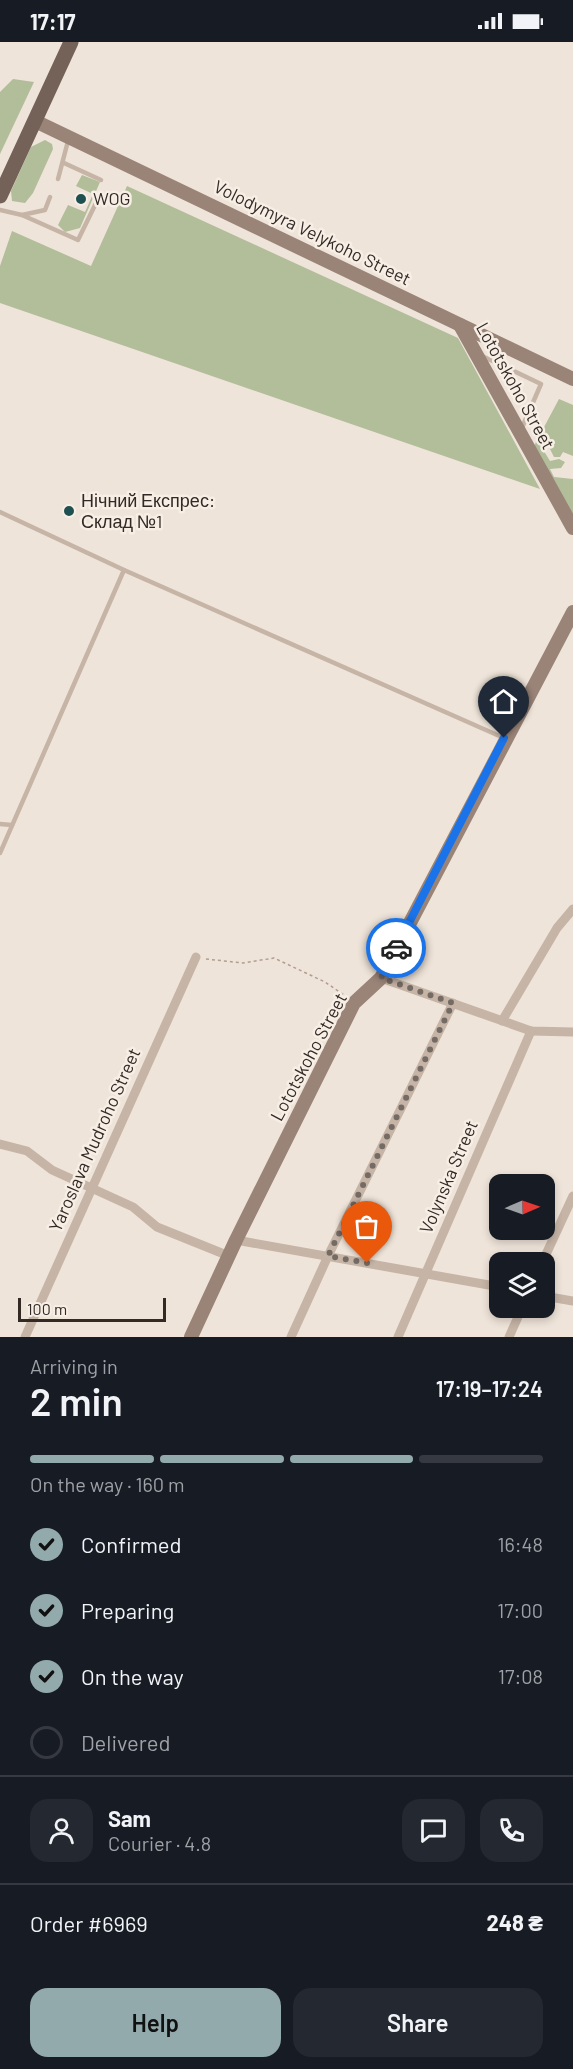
<!DOCTYPE html>
<html lang="en">
<head>
<meta charset="utf-8">
<style>
  :root { --surface:#171b24; --page:#242831; --text:#f1f3f6; --muted:#9ea1a6; --line:#363941; --accent:#92aaac }
  body { margin:0; font-family:Barlow,sans-serif; background:var(--page); color:var(--text); height:100vh; display:flex; flex-direction:column; font-size:22px; white-space:nowrap }
  * { box-sizing:border-box; margin:0 }
  p { font-size:20px; color:var(--muted) }
  .icon { flex:none; width:33px; height:33px; fill:none; stroke:currentColor; stroke-width:2; stroke-linecap:round; stroke-linejoin:round }
  .map { position:relative; height:1295px; overflow:hidden }
  .side { display:flex; flex-direction:column; background:var(--surface); flex:1 }
  .side>* { flex:none }
  .needle { width:39px; rotate:88deg }
  .tools { position:absolute; left:489px; top:1132px; display:grid; gap:12px }
  .tools a { display:grid; place-items:center; width:66px; height:66px; border-radius:12px; background:var(--surface); box-shadow:0 3px 9px #0003; font-size:30px }
  .scale { position:absolute; left:18px; bottom:15px; width:148px; box-sizing:border-box; padding-left:6px; border:3px solid #332a26; border-top:0; font-size:16px; line-height:21px; white-space:nowrap; color:#332a26; -webkit-text-stroke:4px #f7eee5; paint-order:stroke }
  .pin { position:absolute; display:grid; place-items:center; width:51px; height:51px; color:#fff; margin:-62px -26px; border-radius:50% 50% 50% 0; rotate:-45deg; box-shadow:0 0 6px #0007 }
  .pin .icon { rotate:45deg }
  .courier { position:absolute; display:grid; place-items:center; width:60px; height:60px; margin:-30px; border:4px solid #1a73e8; border-radius:50%; background:#fff; color:#222; box-shadow:0 2px 8px #0007 }
  .overview em { font-style:normal; font-weight:600 }
  .overview div { display:flex; flex-direction:column-reverse }
  .overview { display:flex; align-items:center; justify-content:space-between; height:102px; padding:0 30px }
  h1 { font-size:39px; font-weight:600; line-height:45px }
  .bar { display:grid; grid-template-columns:repeat(4,1fr); gap:9px 6px; align-content:center; height:72px; padding:0 30px }
  .bar i { height:8px; border-radius:4px; background:var(--line) }
  .bar .active { background:var(--accent) }
  .bar p { grid-column:span 4 }
  .line { display:flex; align-items:center; gap:15px; padding:0 30px; border-top:2px solid var(--line) }
  .line div { flex:1 }
  .round { display:grid; place-items:center; flex:none; width:63px; height:63px; border-radius:18px; background:var(--page) }
  ol { padding:0 30px; list-style:none }
  li { display:flex; align-items:center; gap:18px; height:66px }
  li p { margin-inline-start:auto }
  li .icon { padding:6px; border-radius:50%; background:var(--accent); color:#111; stroke-width:4 }
  li:last-child { color:var(--muted) }
  li i { width:33px; height:33px; border:3px solid var(--line); border-radius:50% }
  .action { display:flex; gap:12px; margin-top:auto; padding:12px 30px }
  .action a { flex:1; height:69px; border-radius:18px; background:var(--accent); color:#111; font-size:24px; font-weight:600; line-height:69px; text-align:center }
  .action a+a { background:var(--page); color:var(--text) }
  .status { display:flex; justify-content:space-between; align-items:center; height:42px; padding:0 30px; background:var(--surface); direction:ltr }
  .status svg { height:16px; fill:currentColor }
  .map>svg:first-child { display:block }
</style>
</head>
<body>
<div class="status"><b>17:17</b><svg viewBox="0 0 49 12"><path d="M0 12V9h3v3zM5 12V6h3v6zM10 12V3h3v9zM15 12V0h3v12zM26 1h20v11H26zM47 4h2v5h-2z"/></svg></div>
<div class="map">
<svg width="573" height="1295" viewBox="0 0 573 1295">
  <rect width="100%" height="100%" fill="#efe4d9"/>
  <g fill="#b2bd9a">
    <polygon points="13,37 34,40 0,112 0,50"/>
    <polygon points="45,98 52,102 53,107 33,151 25,161 12,159 11,149 31,105"/>
    <polygon points="82,133 100,140 80,186 65,190 58,183 68,163 85,170 93,152 76,144"/>
    <polygon points="127,144 458,296 540,447 0,261 0,224 12,189 91,224"/>
    <polygon points="559,357 573,363 573,414 563,410 560,415 554,415 549,405 542,406 550,419 559,417 565,420 561,426 550,427 554,435 573,437 573,477 534,404"/>
  </g>
  <g fill="none" stroke-linecap="round" stroke-linejoin="round">
    <polyline stroke="#b29e90" stroke-width="1.5" stroke-dasharray="3 3" stroke-linecap="butt" points="206,917 243,921 274,916 325,940 344,953"/>
    <g stroke="#c6b4a6" stroke-width="4.5">
      <polyline points="64,121 101,138"/>
      <polyline points="58,137 68,99"/>
      <polyline points="0,168 22,173 45,168 50,155"/>
      <polyline points="22,173 78,198 96,161"/>
      <polyline points="482,314 541,342 521,388"/>
      <polyline points="0,470 124,528 504,696"/>
      <polyline points="0,782 12,783"/>
      <polyline points="0,811 124,528"/>
    </g>
    <g stroke="#c6b4a6" stroke-width="9">
      <polyline points="381,936 531,989 573,990"/>
      <polyline points="502,979 557,886 573,867"/>
      <polyline points="0,1102 27,1109 52,1128 133,1165 157,1185 229,1214"/>
      <polyline points="236,1198 500,1245"/>
      <polyline points="542,1221 573,1154"/>
      <polyline points="544,1254 573,1259"/>
      <polyline points="25,1295 196,915"/>
      <polyline points="291,1295 328,1214 453,961"/>
      <polyline points="398,1295 531,989"/>
      <polyline points="509,1295 522,1266"/>
    </g>
    <g stroke="#9a8377" stroke-width="14">
      <polyline points="35,79 573,337"/>
      <polyline points="460,283 573,486"/>
      <polyline points="191,1295 236,1198 354,961 381,936 573,570"/>
    </g>
    <polyline stroke="#746158" stroke-width="15" points="0,154 71,0"/>
  </g>
  <g fill="none" stroke-linecap="round" stroke-linejoin="round">
    <polyline stroke="#756b65" stroke-width="6" stroke-dasharray="0 10.8" points="367,1221 328,1214 453,961 381,936 396,906"/>
    <polyline stroke="#1a73e8" stroke-width="8" points="396,906 504,696"/>
  </g>
  <g fill="#1f5051" stroke="#f7eee5" stroke-width="2">
    <circle cx="81" cy="157" r="6"/>
    <circle cx="69" cy="469" r="6"/>
  </g>
  <g text-anchor="middle" stroke-width="5" stroke-linejoin="round" paint-order="stroke">
    <g font-size="18" fill="#332a26" stroke="#f7eee5" text-anchor="start">
      <text x="93" y="163">WOG</text>
      <text x="81" y="465">Нічний Експрес:<tspan x="81" dy="21">Склад №1</tspan></text>
    </g>
    <g font-size="18" fill="#332a26" stroke="#f7eee5">
      <text transform="translate(312 191) rotate(26)" y="6">Volodymyra Velykoho Street</text>
      <text transform="translate(515 344) rotate(61)" y="6">Lototskoho Street</text>
      <text transform="translate(309 1015) rotate(-62)" y="6">Lototskoho Street</text>
      <text transform="translate(95 1098) rotate(-66)" y="6">Yaroslava Mudroho Street</text>
      <text transform="translate(449 1135) rotate(-67)" y="6">Volynska Street</text>
    </g>
  </g>
</svg>
<div class="tools">
<a><svg class="needle" viewBox="-14 -14 28 28"><path d="M0-13l5 13h-10z" fill="#e53935"/><path d="M0 13l5-13h-10z" fill="#9ea1a6"/></svg></a>
<a><svg class="icon" aria-label="layers" viewBox="0 0 24 24"><path d="M12 4l9 5-9 5-9-5zM3 14l9 5 9-5"/></svg></a>
</div>
<div class="scale">100 m</div>
<div class="pin" style="left:367px;top:1221px;background:#ea580c"><svg class="icon" aria-label="bag" viewBox="0 0 24 24"><path d="M5 8h14l-1 12H6zM9 8a3 3 0 0 1 6 0"/></svg></div>
<div class="pin" style="left:504px;top:696px;background:#1f2937"><svg class="icon" aria-label="home" viewBox="0 0 24 24"><path d="M3 11l9-7 9 7M6 9v11h12V9"/></svg></div>
<div class="courier" style="left:396px;top:906px"><svg class="icon" aria-label="car" viewBox="0 0 24 24"><path d="M5 17H2v-5l4-1 3-4h7l3 4 3 1v5h-3M9 17h6M6 11h13"/><circle cx="7" cy="17" r="2"/><circle cx="17" cy="17" r="2"/></svg></div>
</div>
<section class="side">
<div class="overview"><div><h1>2 min</h1><p>Arriving in</p></div><em>17:19–17:24</em></div>
<div class="bar"><i class="active"></i><i class="active"></i><i class="active"></i><i></i><p>On the way · 160 m</p></div>
<ol>
<li><svg class="icon" aria-label="check" viewBox="0 0 24 24"><path d="M5 12l5 5 9-10"/></svg>Confirmed<p>16:48</p></li>
<li><svg class="icon" aria-label="check" viewBox="0 0 24 24"><path d="M5 12l5 5 9-10"/></svg>Preparing<p>17:00</p></li>
<li><svg class="icon" aria-label="check" viewBox="0 0 24 24"><path d="M5 12l5 5 9-10"/></svg>On the way<p>17:08</p></li>
<li><i></i>Delivered</li>
</ol>
<div class="line" style="height:108px"><a class="round"><svg class="icon" aria-label="person" viewBox="0 0 24 24"><circle cx="12" cy="8" r="4"/><path d="M4 21q1-7 8-7t8 7"/></svg></a><div><b>Sam</b><p>Courier · 4.8</p></div><a class="round"><svg class="icon" aria-label="chat" viewBox="0 0 24 24"><path d="M4 5h16v11H9l-5 4z"/></svg></a><a class="round"><svg class="icon" aria-label="phone" viewBox="0 0 24 24"><path d="M5 4h4l2 5-3 2q2 4 5 5l2-3 5 2v4C11 20 4 13 5 4z"/></svg></a></div>
<div class="line" style="height:78px"><div>Order #6969</div><b>248 ₴</b></div>
<div class="action"><a>Help</a><a>Share</a></div>
</section>
</body>
</html>
